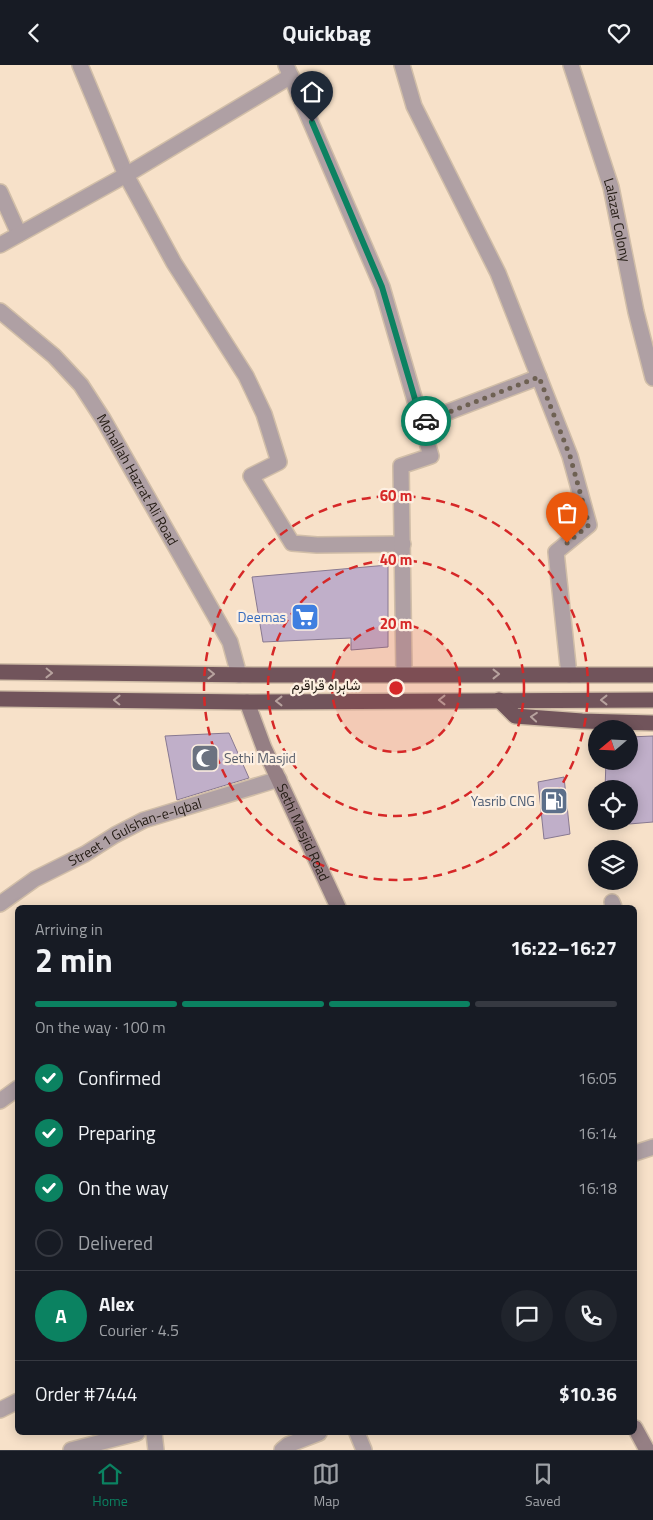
<!DOCTYPE html>
<html lang="en">
<head>
<meta charset="utf-8">
<style>
  :root { --surface:#171b24; --page:#20242c; --text:#f1f3f6; --muted:#9ea1a6; --line:#363941; --accent:#0b8261 }
  body { margin:0; font-family:"Titillium Web",Vazirmatn,sans-serif; background:var(--page); color:var(--text); height:100vh; display:flex; flex-direction:column; font-size:19px; white-space:nowrap }
  * { box-sizing:border-box; margin:0 }
  p { font-size:16px; color:var(--muted) }
  .icon { flex:none; width:28px; height:28px; fill:none; stroke:currentColor; stroke-width:2; stroke-linecap:round; stroke-linejoin:round }
  .map { position:relative; flex:1; overflow:hidden }
  .details { position:absolute; left:15px; top:840px; width:622px; height:530px; display:flex; flex-direction:column; background:var(--surface); border-radius:8px; box-shadow:0 2px 12px #0003 }
  .details>* { flex:none }
  .needle { width:32px; rotate:251deg }
  .buttons { position:absolute; left:588px; top:655px; display:grid; gap:10px }
  .buttons a { display:grid; place-items:center; width:50px; height:50px; border-radius:50%; background:var(--surface); box-shadow:0 2px 12px #0003; font-size:25px }
  .pin { position:absolute; display:grid; place-items:center; width:42px; height:42px; color:#fff; margin:-51px -21px; border-radius:50% 50% 50% 0; rotate:-45deg; box-shadow:0 0 5px #0007 }
  .pin .icon { rotate:45deg }
  .courier { position:absolute; display:grid; place-items:center; width:50px; height:50px; margin:-25px; border:4px solid #0b8261; border-radius:50%; background:#fff; color:#222; box-shadow:0 1px 6px #0007 }
  .overview em { font-style:normal; font-weight:700 }
  .overview div { display:flex; flex-direction:column-reverse }
  .overview { display:flex; align-items:center; justify-content:space-between; height:85px; padding:0 20px }
  h1 { font-size:32px; font-weight:700; line-height:38px }
  .bar { display:grid; grid-template-columns:repeat(4,1fr); gap:8px 5px; align-content:center; height:60px; padding:0 20px }
  .bar i { height:6px; border-radius:4px; background:var(--line) }
  .bar .active { background:var(--accent) }
  .bar p { grid-column:span 4 }
  .line { display:flex; align-items:center; gap:12px; padding:0 20px; border-top:1px solid var(--line) }
  .line div { flex:1 }
  .round { display:grid; place-items:center; flex:none; width:52px; height:52px; border-radius:26px; background:var(--page) }
  ol { padding:0 20px; list-style:none }
  li { display:flex; align-items:center; gap:15px; height:55px }
  li p { margin-inline-start:auto }
  li .icon { padding:5px; border-radius:50%; background:var(--accent); color:#fff; stroke-width:4 }
  li:last-child { color:var(--muted) }
  li i { width:28px; height:28px; border:2px solid var(--line); border-radius:50% }
  header { display:flex; justify-content:space-between; align-items:center; height:65px; padding:0 20px; background:var(--surface); font-size:22px; font-weight:700 }
  .tab-bar { display:flex; justify-content:space-around; align-items:center; height:70px; border-top:1px solid var(--line); background:var(--surface); font-size:14px; color:var(--muted) }
  .tab-bar a { display:grid; justify-items:center; gap:2px }
  .tab-bar .active { color:var(--accent) }
  .map>svg:first-child { display:block }
</style>
</head>
<body>
<header><svg class="icon" aria-label="back" viewBox="0 0 24 24"><path d="M15 5l-7 7 7 7"/></svg>Quickbag<svg class="icon" aria-label="heart" viewBox="0 0 24 24"><path d="M12 20l-8-8c-3-5 5-10 8-4 3-6 11-1 8 4z"/></svg></header>
<div class="map">
<svg width="653" height="1385" viewBox="0 0 653 1385">
  <rect width="100%" height="100%" fill="#f7e1c9"/>
  <g fill="#c0afc9" stroke="#887991">
    <polygon points="388,500 388,582 351,585 351,573 263,577 252,512"/>
    <polygon points="229,668 249,713 177,735 165,671"/>
    <polygon points="653,671 653,757 629,759 629,724 605,724 606,696 629,696 629,672"/>
    <polygon points="564,712 570,769 544,774 538,717"/>
  </g>
  <g fill="none" stroke-linecap="round" stroke-linejoin="round">
    <defs>
      <g id="street">
        <polyline points="80,0 126,110 174,198 246,311 264,349 279,397 251,411 292,478 317,480 403,479"/>
        <polyline points="286,0 382,222 431,391 401,401 404,609"/>
        <polyline points="402,0 414,41 498,208 570,391 589,460 556,487 569,610"/>
        <path id="s1" d="M571,0L611,122L636,247L653,313"/>
        <polyline points="0,127 19,169"/>
        <polyline points="0,180 126,110 291,11"/>
        <path id="s2" d="M0,246L54,291L81,320L103,354L230,577L239,610"/>
        <polyline points="422,357 539,312"/>
        <polyline points="612,837 614,842"/>
        <path id="s3" d="M0,839L35,814L85,789L115,770L144,755L279,714"/>
        <polyline points="0,1036 18,1023"/>
        <polyline points="635,1088 653,1082"/>
        <polyline points="0,1345 18,1336"/>
        <polyline points="154,1368 156,1385"/>
        <polyline points="357,1368 364,1385"/>
        <polyline points="71,1385 137,1368"/>
        <polyline points="282,1385 288,1380 319,1368"/>
      </g>
      <g id="secondary">
        <path id="s4" d="M247,637L264,683L338,842"/>
        <polyline points="635,1363 647,1385"/>
      </g>
      <g id="highway">
        <polyline points="0,607 253,610 653,610"/>
        <polyline points="0,634 247,637 653,635"/>
        <polyline points="499,635 515,651 582,656 653,658"/>
      </g>
    </defs>
    <use href="#street" stroke="#d1bea8" stroke-width="18"/>
    <use href="#secondary" stroke="#d1bea8" stroke-width="18"/>
    <use href="#highway" stroke="#d1bea8" stroke-width="18"/>
    <use href="#street" stroke="#afa0a4" stroke-width="15"/>
    <use href="#secondary" stroke="#957f84" stroke-width="15"/>
    <use href="#highway" stroke="#71545b" stroke-width="15"/>
  </g>
  <defs><path id="oneway-chevron" d="M-2-3.5L2.5 0L-2 3.5" fill="none" stroke-width="1.6" stroke-linecap="round" stroke-linejoin="round" transform="scale(1.25)"/></defs>
  <g stroke="#b7a29e">
    <use href="#oneway-chevron" transform="translate(49 608) rotate(1)"/>
    <use href="#oneway-chevron" transform="translate(211 609) rotate(1)"/>
    <use href="#oneway-chevron" transform="translate(496 609)"/>
    <use href="#oneway-chevron" transform="translate(117 635) rotate(-179)"/>
    <use href="#oneway-chevron" transform="translate(442 635) rotate(180)"/>
    <use href="#oneway-chevron" transform="translate(604 635) rotate(-180)"/>
    <use href="#oneway-chevron" transform="translate(279 636) rotate(180)"/>
    <use href="#oneway-chevron" transform="translate(534 652) rotate(-175)"/>
  </g>
  <g fill="none" stroke-linecap="round" stroke-linejoin="round">
    <polyline stroke="#6e6153" stroke-width="5" stroke-dasharray="0 9" points="426,356 539,312 570,391 589,460 567,478"/>
    <polyline stroke="#0b8261" stroke-width="6" points="312,57 382,222 422,358 426,356"/>
  </g>
  <circle cx="396" cy="623" r="64" fill="#d62828" fill-opacity=".12"/>
  <g fill="none" stroke="#d62828" stroke-width="2.5" stroke-dasharray="9 6">
    <circle cx="396" cy="623" r="64"/>
    <circle cx="396" cy="623" r="128"/>
    <circle cx="396" cy="623" r="192"/>
  </g>
  <defs>
    <symbol id="supermarket-square" viewBox="-11 -11 22 22"><rect x="-9" y="-9" width="18" height="18" rx="4" fill="#3f7fe0" stroke="#fdefe1"/><path d="M-6-5.5h2.5l.6 2H6L4.5 2H-2.5L-4.4-4H-6ZM-1.5 3.2a1.3 1.3 0 1 0 .1 0ZM3 3.2a1.3 1.3 0 1 0 .1 0Z" fill="#fff"/></symbol>
    <symbol id="mosque-square" viewBox="-11 -11 22 22"><rect x="-9" y="-9" width="18" height="18" rx="4" fill="#6b7280" stroke="#fdefe1"/><path d="M3.5-4.9A6 6 0 1 0 3.5 4.9A5 5 0 1 1 3.5-4.9Z" fill="#fff"/></symbol>
    <symbol id="fuel-square" viewBox="-11 -11 22 22"><rect x="-9" y="-9" width="18" height="18" rx="4" fill="#5c6f8a" stroke="#fdefe1"/><path d="M-5.5-6h7V0h2V4h1.3V-2.5L3-4.5l.8-.8L6-3V5H2.5V1h-1V6h-7ZM-4.2-4.7v3.2H.2V-4.7Z" fill="#fff"/></symbol>
  </defs>
  <g fill-rule="evenodd">
    <use href="#supermarket-square" x="289" y="536" width="32" height="32"/>
    <use href="#mosque-square" x="189" y="677" width="32" height="32"/>
    <use href="#fuel-square" x="538" y="720" width="32" height="32"/>
  </g>
  <g text-anchor="middle" stroke-width="4.5" stroke-linejoin="round" paint-order="stroke">
    <g font-size="14" fill="#241c14" stroke="#fdefe1">
      <text dy="5" stroke="none"><textPath href="#s1" startOffset="162">Lalazar Colony</textPath></text>
      <text dy="5" stroke="none"><textPath href="#s2" startOffset="220">Mohallah Hazrat Ali Road</textPath></text>
      <text x="326" y="625">شاہراہ قراقرم</text>
      <text dy="5" stroke="none"><textPath href="#s4" startOffset="142">Sethi Masjid Road</textPath></text>
      <text dy="5" stroke="none"><textPath href="#s3" startOffset="154">Street 1 Gulshan-e-Iqbal</textPath></text>
    </g>
    <g font-size="14" fill="#366cbe" stroke="#fdefe1" text-anchor="end">
      <text x="286" y="557">Deemas</text>
    </g>
    <g font-size="14" fill="#5b616d" stroke="#fdefe1" text-anchor="start">
      <text x="224" y="698">Sethi Masjid</text>
    </g>
    <g font-size="14" fill="#4e5e75" stroke="#fdefe1" text-anchor="end">
      <text x="535" y="741">Yasrib CNG</text>
    </g>
  </g>
  <circle cx="396" cy="623" r="8" fill="#d62828" stroke="#fdefe1" stroke-width="2.5"/>
  <g font-size="15" text-anchor="middle" font-weight="bold" fill="#d62828" stroke="#fdefe1" stroke-width="4.5" stroke-linejoin="round" paint-order="stroke">
    <text x="396" y="436">60 m</text>
    <text x="396" y="500">40 m</text>
    <text x="396" y="564">20 m</text>
  </g>
</svg>
<div class="buttons">
<a><svg class="needle" viewBox="-14 -14 28 28"><path d="M0-13l5 13h-10z" fill="#e53935"/><path d="M0 13l5-13h-10z" fill="#9ea1a6"/></svg></a>
<a><svg class="icon" aria-label="locate" viewBox="0 0 24 24"><circle cx="12" cy="12" r="6"/><path d="M12 2v4M12 18v4M2 12h4M18 12h4"/></svg></a>
<a><svg class="icon" aria-label="layers" viewBox="0 0 24 24"><path d="M12 4l9 5-9 5-9-5zM3 14l9 5 9-5"/></svg></a>
</div>
<div class="pin" style="left:567px;top:478px;background:#ea580c"><svg class="icon" aria-label="bag" viewBox="0 0 24 24"><path d="M5 8h14l-1 12H6zM9 8a3 3 0 0 1 6 0"/></svg></div>
<div class="pin" style="left:312px;top:57px;background:#1f2937"><svg class="icon" aria-label="home" viewBox="0 0 24 24"><path d="M3 11l9-7 9 7M6 9v11h12V9"/></svg></div>
<div class="courier" style="left:426px;top:356px"><svg class="icon" aria-label="car" viewBox="0 0 24 24"><path d="M5 17H2v-5l4-1 3-4h7l3 4 3 1v5h-3M9 17h6M6 11h13"/><circle cx="7" cy="17" r="2"/><circle cx="17" cy="17" r="2"/></svg></div>
<section class="details">
<div class="overview"><div><h1>2 min</h1><p>Arriving in</p></div><em>16:22–16:27</em></div>
<div class="bar"><i class="active"></i><i class="active"></i><i class="active"></i><i></i><p>On the way · 100 m</p></div>
<ol>
<li><svg class="icon" aria-label="check" viewBox="0 0 24 24"><path d="M5 12l5 5 9-10"/></svg>Confirmed<p>16:05</p></li>
<li><svg class="icon" aria-label="check" viewBox="0 0 24 24"><path d="M5 12l5 5 9-10"/></svg>Preparing<p>16:14</p></li>
<li><svg class="icon" aria-label="check" viewBox="0 0 24 24"><path d="M5 12l5 5 9-10"/></svg>On the way<p>16:18</p></li>
<li><i></i>Delivered</li>
</ol>
<div class="line" style="height:90px"><b class="round" style="background:var(--accent);color:#fff">A</b><div><b>Alex</b><p>Courier · 4.5</p></div><a class="round"><svg class="icon" aria-label="chat" viewBox="0 0 24 24"><path d="M4 5h16v11H9l-5 4z"/></svg></a><a class="round"><svg class="icon" aria-label="phone" viewBox="0 0 24 24"><path d="M5 4h4l2 5-3 2q2 4 5 5l2-3 5 2v4C11 20 4 13 5 4z"/></svg></a></div>
<div class="line" style="height:65px"><div>Order #7444</div><b>$10.36</b></div>
</section>
</div>
<nav class="tab-bar">
<a class="active"><svg class="icon" aria-label="home" viewBox="0 0 24 24"><path d="M3 11l9-7 9 7M6 9v11h12V9"/></svg>Home</a>
<a><svg class="icon" aria-label="map" viewBox="0 0 24 24"><path d="M3 6l6-2 6 2 6-2v14l-6 2-6-2-6 2zM9 4v14M15 6v14"/></svg>Map</a>
<a><svg class="icon" aria-label="saved" viewBox="0 0 24 24"><path d="M7 4h10v16l-5-4-5 4z"/></svg>Saved</a>
</nav>
</body>
</html>
